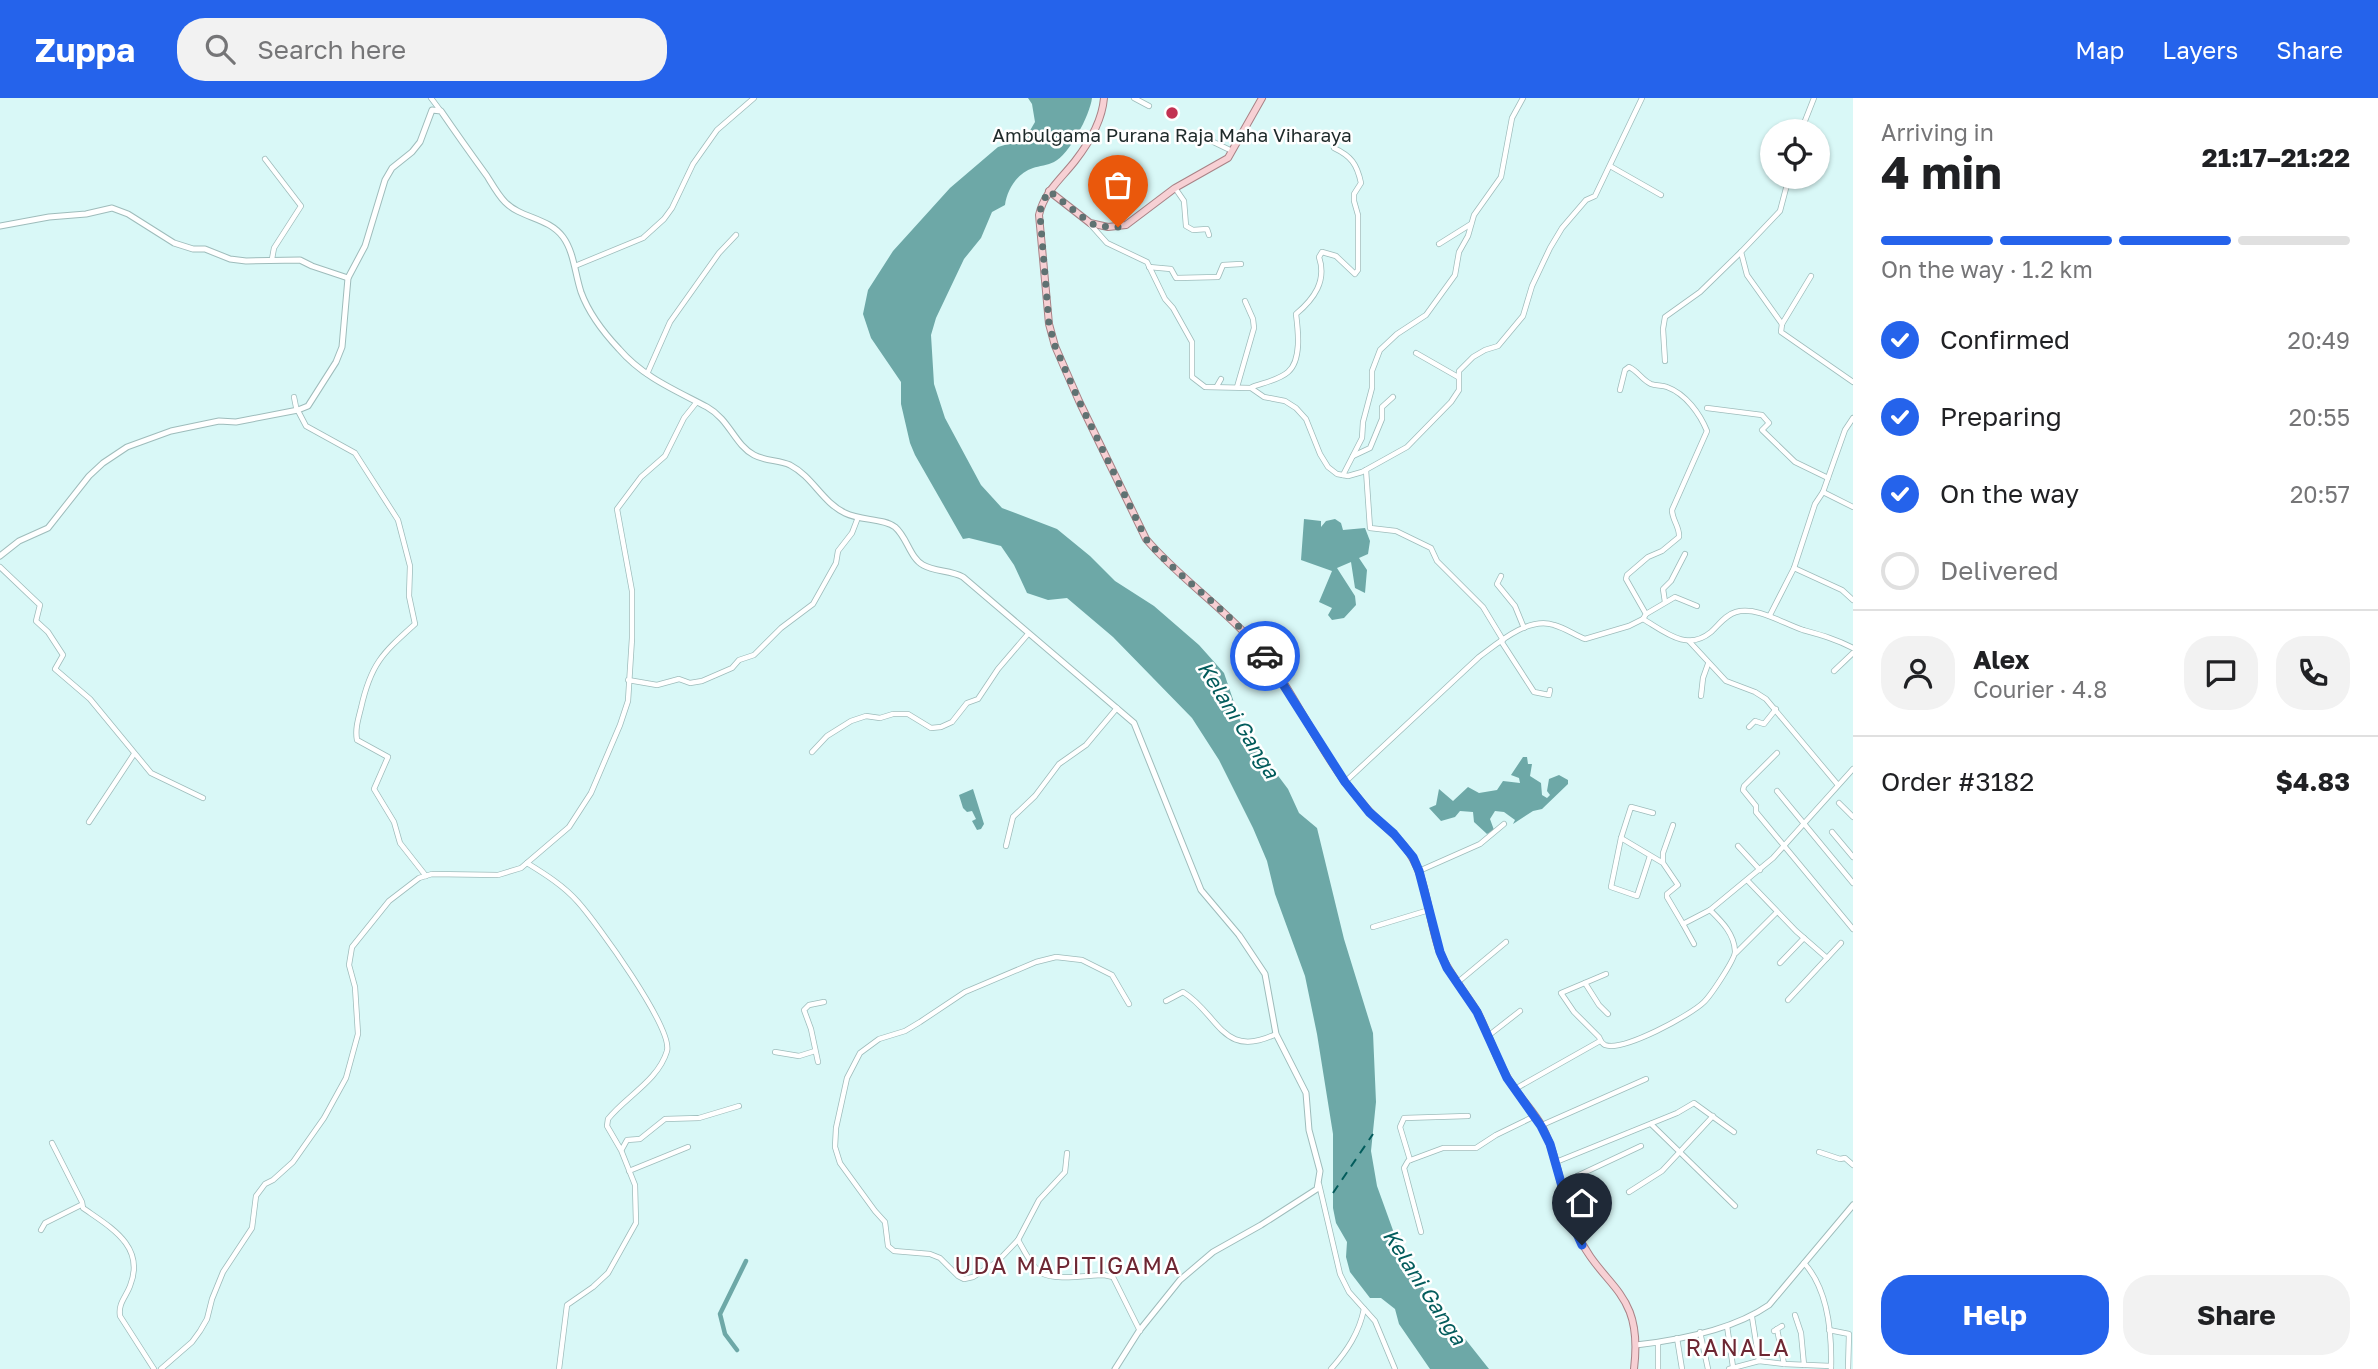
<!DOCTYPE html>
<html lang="en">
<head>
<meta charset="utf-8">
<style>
  :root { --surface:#fff; --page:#f2f2f2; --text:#202124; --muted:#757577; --line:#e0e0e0; --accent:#2563eb }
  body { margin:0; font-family:"Golos Text",sans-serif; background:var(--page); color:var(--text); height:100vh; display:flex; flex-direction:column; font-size:26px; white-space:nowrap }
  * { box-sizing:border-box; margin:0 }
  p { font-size:23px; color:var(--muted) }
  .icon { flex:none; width:38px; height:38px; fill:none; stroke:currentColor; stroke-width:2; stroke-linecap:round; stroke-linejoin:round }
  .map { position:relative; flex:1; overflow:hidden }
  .panel { display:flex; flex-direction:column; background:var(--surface); width:525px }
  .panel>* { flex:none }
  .fabs { position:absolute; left:1760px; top:21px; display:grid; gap:14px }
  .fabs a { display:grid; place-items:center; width:70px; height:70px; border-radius:50%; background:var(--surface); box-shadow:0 2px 5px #0004; font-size:35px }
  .pin { position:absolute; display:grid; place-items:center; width:60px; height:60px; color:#fff; margin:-72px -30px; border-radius:50% 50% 50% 0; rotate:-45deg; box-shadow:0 0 7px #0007 }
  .pin .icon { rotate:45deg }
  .courier { position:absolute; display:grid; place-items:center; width:70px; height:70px; margin:-35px; border:5px solid #2563eb; border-radius:50%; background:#fff; color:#222; box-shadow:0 2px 9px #0007 }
  .headline em { font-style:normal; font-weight:700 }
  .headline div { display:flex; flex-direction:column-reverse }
  .headline { display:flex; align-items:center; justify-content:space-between; height:119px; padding:0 28px }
  h1 { font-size:46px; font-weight:700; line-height:52px }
  .bar { display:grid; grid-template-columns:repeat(4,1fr); gap:10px 7px; align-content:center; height:84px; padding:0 28px }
  .bar i { height:9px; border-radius:5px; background:var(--line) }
  .bar .on { background:var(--accent) }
  .bar p { grid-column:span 4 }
  .line { display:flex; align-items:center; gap:18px; padding:0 28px; border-top:2px solid var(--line) }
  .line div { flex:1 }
  .round { display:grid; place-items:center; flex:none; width:74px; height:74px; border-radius:28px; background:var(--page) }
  ol { padding:0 28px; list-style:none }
  li { display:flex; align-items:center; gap:21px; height:77px }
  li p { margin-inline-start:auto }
  li .icon { padding:7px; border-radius:50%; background:var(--accent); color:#fff; stroke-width:4 }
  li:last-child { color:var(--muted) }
  li i { width:38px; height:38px; border:4px solid var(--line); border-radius:50% }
  .cta { display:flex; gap:14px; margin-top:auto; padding:14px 28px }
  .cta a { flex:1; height:80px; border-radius:28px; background:var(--accent); color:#fff; font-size:28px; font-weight:700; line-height:80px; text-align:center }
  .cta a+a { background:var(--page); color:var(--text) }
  header { display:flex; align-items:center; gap:42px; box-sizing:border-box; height:98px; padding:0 35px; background:var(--accent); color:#fff }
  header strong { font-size:33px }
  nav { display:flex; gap:38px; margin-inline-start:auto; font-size:24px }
  .search { width:490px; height:63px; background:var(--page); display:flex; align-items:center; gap:18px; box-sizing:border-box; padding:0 24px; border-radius:28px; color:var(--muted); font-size:26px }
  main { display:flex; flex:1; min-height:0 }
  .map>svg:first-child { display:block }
</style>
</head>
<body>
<header>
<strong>Zuppa</strong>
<div class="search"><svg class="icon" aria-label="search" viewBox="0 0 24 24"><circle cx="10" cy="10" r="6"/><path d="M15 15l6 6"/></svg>Search here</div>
<nav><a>Map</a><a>Layers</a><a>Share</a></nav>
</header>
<main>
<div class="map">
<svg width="1853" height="1271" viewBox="0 0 1853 1271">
  <rect width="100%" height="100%" fill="#d9f8f7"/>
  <g fill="#6da8a7">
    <path d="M1028,0H1092C1090,17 1069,57 1054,64C1048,67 1039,68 1033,70C1017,75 1007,92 1005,107L992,114L981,140L964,161L936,220L931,237L934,286L945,320L981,387L1002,410L1057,431L1090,458L1115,483L1154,508L1199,547L1224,575L1243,631L1288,691L1299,715L1317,730L1344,841L1373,935L1376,1004L1371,1053L1377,1088L1403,1160L1439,1213L1466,1242L1489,1271H1430L1399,1226L1395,1211L1381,1200H1370L1350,1174L1346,1159L1347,1144L1336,1125L1333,1110V1036L1317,936L1305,878L1275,796L1267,763L1253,730L1219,662L1192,620L1113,539L1067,500L1048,502L1027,495L1014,467L1001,448L969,440L963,441L915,357L910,345L901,306V284L871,240L863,216L868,192L893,153L950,90L998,49L1025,41L1035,24L1032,6Z"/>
    <polygon points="1304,421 1321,423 1321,429 1326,423 1335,421 1341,425 1343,432 1365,430 1370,443 1368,456 1359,460 1367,472 1365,495 1355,490 1351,464 1337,470 1355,498 1356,507 1344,520 1332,522 1328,517 1332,510 1319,504 1332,473 1301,462"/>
    <polygon points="1523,659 1527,659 1528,666 1532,666 1530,678 1541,685 1542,697 1547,700 1550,697 1547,693 1549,681 1559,677 1568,682 1568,686 1542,711 1533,713 1513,726 1515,722 1504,714 1495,713 1490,721 1494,732 1487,736 1474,724 1473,714 1460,713 1455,719 1441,723 1429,710 1436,707 1439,691 1453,703 1468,689 1479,695 1497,692 1503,683 1520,685 1519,680 1511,677"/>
    <polygon points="973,691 984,726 981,731 977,732 972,723 976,721 972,713 967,714 963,710 959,697"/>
  </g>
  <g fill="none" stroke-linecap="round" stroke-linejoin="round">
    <polyline stroke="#6da8a7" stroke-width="4.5" points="737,1252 725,1236 720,1216 746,1163"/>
    <polyline stroke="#035c5c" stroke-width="2" stroke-dasharray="9 7" stroke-linecap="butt" points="1333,1095 1373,1036"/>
    <defs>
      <g id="minor">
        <polyline points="431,0 440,12"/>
        <polyline points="1134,0 1149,8"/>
        <polyline points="1801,33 1814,0"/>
        <polyline points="1201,38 1232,53"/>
        <polyline points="265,61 301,108 274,150 272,161"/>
        <polyline points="1610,68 1661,97"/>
        <polyline points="1175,90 1184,103 1186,128 1193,132 1207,131 1209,137"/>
        <polyline points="1090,126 1107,145 1147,164 1165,201 1173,210 1192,244 1192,279 1205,289 1251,290 1264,299 1285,303 1296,310 1306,321 1320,356 1328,369 1337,376 1348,378 1362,374 1407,349 1451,304 1459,292 1459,273 1473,259 1485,252 1498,248 1523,218 1532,188 1550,150 1562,130 1586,102 1595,98 1642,0"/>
        <polyline points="1439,146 1471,126"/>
        <polyline points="575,168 643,140 664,121 672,110 693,66 717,32 754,0"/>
        <polyline points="1149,169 1171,171 1176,180 1218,179 1223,167 1241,166"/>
        <polyline points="1811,178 1782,226 1781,234 1853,284"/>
        <polyline points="1782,226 1747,177 1741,154 1780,113 1789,79"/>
        <polyline points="1416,255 1458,279"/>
        <polyline points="1665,263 1663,231 1665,219 1700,194 1741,154"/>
        <polyline points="647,276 670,224 719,155 736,137"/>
        <polyline points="1217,288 1221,281"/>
        <polyline points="1237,289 1254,230 1253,221 1245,203"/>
        <path d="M1252,289C1263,285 1279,282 1288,274C1302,262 1298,232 1296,216C1314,201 1327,183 1319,159L1322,154L1336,158L1355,176L1358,172V117L1354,103V96L1361,85C1357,66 1351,58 1334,50"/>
        <path d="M1620,292L1625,272L1629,269C1638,273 1642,282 1651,286C1656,288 1662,287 1667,289C1686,296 1700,316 1707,333L1672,412C1672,422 1680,429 1679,439L1662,453L1648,459L1627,477L1626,481L1646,516L1643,521"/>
        <path d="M294,299L296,309L306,328L355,355L398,422L410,468L409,498L415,526C383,555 371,565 361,610C358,622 355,631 357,642L388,659L374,691L394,724L400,745L426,778"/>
        <polyline points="1707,310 1762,317 1769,325 1762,332 1795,364 1828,380"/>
        <polyline points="1353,358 1370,350 1382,321 1382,309 1393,299"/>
        <polyline points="1366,372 1370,430 1396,433 1431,450 1437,463 1483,509 1503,542"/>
        <polyline points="1343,377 1362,340 1363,324 1372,290 1372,273 1380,252 1397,236 1426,217 1455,177 1459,154 1468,138 1474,117 1501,79 1512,20 1523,0"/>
        <polyline points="1823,394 1853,409"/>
        <polyline points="0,469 40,507 36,523 48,534 63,557 55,571 90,601 151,675 203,700"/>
        <polyline points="1794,470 1842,492 1853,502"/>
        <polyline points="1501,478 1497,486 1515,508 1524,530"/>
        <polyline points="1665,504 1663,491 1671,483 1685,456"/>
        <polyline points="1646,516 1675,499 1697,508"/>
        <polyline points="1770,517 1794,470 1815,406 1823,394 1845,332 1853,320"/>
        <polyline points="1501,543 1534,594 1549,597 1550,592"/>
        <polyline points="1689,543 1726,583 1755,594 1766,601 1838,687"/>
        <polyline points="1834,573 1853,555"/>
        <polyline points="628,582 657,587 679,581 690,585 702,583 732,570 739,562 754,557 781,530 813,506 836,465 838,453 852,435 857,422"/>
        <polyline points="1701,598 1703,580 1708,566"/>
        <polyline points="1749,629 1755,623 1764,626 1776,611"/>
        <polyline points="812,654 827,638 851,623 866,618 880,620 893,616 908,616 931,630 941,629 952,624 967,605 978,601 998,571 1028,536"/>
        <polyline points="1777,655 1744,688 1743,692 1756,708 1756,714 1853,831"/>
        <path d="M1345,684L1479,559C1498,545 1529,518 1554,527C1565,530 1575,537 1585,541L1629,528L1643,521C1665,534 1687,554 1711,534C1719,527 1725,517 1736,514C1757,508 1784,526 1803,532C1821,537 1836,541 1853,550"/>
        <polyline points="1777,693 1853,785"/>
        <polyline points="1839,705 1853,719"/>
        <polyline points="89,724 134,656"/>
        <polyline points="1832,734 1853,759"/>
        <polyline points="1621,740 1631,709 1653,715"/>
        <polyline points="1006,748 1013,719 1035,698 1059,666 1086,647 1117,610"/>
        <polyline points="1738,748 1760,772"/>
        <polyline points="1663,764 1663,755 1673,727"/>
        <path d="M527,765C545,776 564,788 578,804C596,824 673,930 667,953C658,983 625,999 608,1021L607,1028L621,1052L635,1087L636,1125L608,1175L593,1189L567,1207L559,1271"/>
        <polyline points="1419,773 1480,746 1504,726"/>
        <polyline points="1747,782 1796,833 1827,860"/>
        <polyline points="1710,812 1773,760 1853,671"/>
        <polyline points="1683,826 1694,846"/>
        <polyline points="1373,829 1429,812"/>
        <polyline points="1736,855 1777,814"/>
        <polyline points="1780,865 1804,840"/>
        <path d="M1606,876L1561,895L1574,914L1599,939C1601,943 1601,945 1605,947C1623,954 1691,917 1704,904C1711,897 1736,860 1735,853C1734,835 1721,823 1710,812L1683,826L1667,799V796L1678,787L1663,765L1621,740L1611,789L1637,798L1650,758"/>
        <polyline points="1458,884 1506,844"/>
        <polyline points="1585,885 1599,907 1608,916"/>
        <polyline points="1788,902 1841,845"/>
        <path d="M1166,903L1183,894C1219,916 1222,962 1276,936"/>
        <polyline points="1488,938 1520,913"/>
        <polyline points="775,954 799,958 815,953"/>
        <polyline points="818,964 811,931 804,912 809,907 824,904"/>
        <polyline points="1515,991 1600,943"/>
        <polyline points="1651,1026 1735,1108"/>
        <polyline points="1542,1027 1646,981"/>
        <path d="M52,1045L82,1104L83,1110C110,1129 146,1148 130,1188C126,1199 118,1205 120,1218L154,1271"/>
        <polyline points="622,1051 627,1042 640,1041 665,1021 699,1020 739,1008"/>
        <polyline points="1819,1054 1840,1061 1845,1060 1853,1067"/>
        <polyline points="1067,1055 1065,1074 1039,1102 1018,1142 997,1164 973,1179 964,1181 958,1178 940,1160 930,1156 894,1153 888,1148 885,1124 875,1113 840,1065 835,1049 836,1030 847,980 860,955 879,941 905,933 920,924 965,894 1036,864 1056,859 1082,862 1112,877 1129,906"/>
        <polyline points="1410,1062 1400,1029 1404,1020 1468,1018"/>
        <polyline points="1556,1064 1677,1015 1694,1005 1734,1034"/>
        <polyline points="629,1073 688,1049"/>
        <polyline points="1319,1086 1340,1176 1349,1194 1375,1223 1395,1271"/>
        <polyline points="1560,1086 1641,1048"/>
        <polyline points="1629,1094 1662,1073 1713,1018"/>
        <polyline points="41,1132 45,1125 81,1107"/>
        <polyline points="1421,1134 1404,1070 1408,1063 1443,1050 1476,1050 1496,1037 1535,1018"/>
        <path d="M1018,1142C1024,1152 1031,1168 1041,1175C1055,1183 1088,1177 1104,1177L1113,1179L1140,1233"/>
        <path d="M1804,1165C1829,1192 1832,1236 1831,1271"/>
        <polyline points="1795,1217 1801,1235 1804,1267"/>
        <polyline points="1752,1219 1759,1263"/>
        <polyline points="1727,1228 1733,1269"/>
        <polyline points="1777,1231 1784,1266"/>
        <polyline points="1829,1232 1849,1236 1848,1271"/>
        <polyline points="1774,1233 1782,1228"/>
        <polyline points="1700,1234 1708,1271"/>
        <polyline points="1677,1240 1682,1271"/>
        <polyline points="1658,1245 1658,1271"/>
        <polyline points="161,1271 192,1244 200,1233 207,1221 212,1201 223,1174 252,1130 256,1098 265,1086 273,1082 293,1064 324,1020 346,980 358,936 355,889 349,867 352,849 389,803 419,780 432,776 498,777 521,770 569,729 591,695 620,627 628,603 632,540 632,493 617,411 641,379 665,358 684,320 696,305"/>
        <path d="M1331,1271C1347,1253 1359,1235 1364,1211"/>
        <polyline points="1729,1271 1759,1263 1784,1266 1831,1268"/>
      </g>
      <g id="tertiary">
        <polyline points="0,128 49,119 86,116 112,110 128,116 174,145 193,151 205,151 230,161 246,163 300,162 312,168 348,180"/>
        <path d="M0,458L19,443L48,430L89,378L103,365L127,349L171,333L219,323L236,324L298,312L308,308L336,264L342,249L348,180L365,148L385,82L392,70L412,54L420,44L432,12L441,13C456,35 471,56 487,78C492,86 498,97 505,104C522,121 548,119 563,139C574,154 575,176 581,194C589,216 603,234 619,251C643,279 675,292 707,309C730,322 734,346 754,357C765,363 779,362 790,367C813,379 822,404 845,415C861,423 883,420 895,429C907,439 910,460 923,467C935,474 950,472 963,479L1134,625L1201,792L1239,837L1265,876L1276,936L1306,995L1309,1032L1320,1073L1317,1091L1261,1127L1213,1154L1180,1182L1139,1233L1115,1271"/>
      </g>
      <path id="secondary" d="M1636,1247C1680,1242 1733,1232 1769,1207L1853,1107"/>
      <g id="primary">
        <path d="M1104,0C1102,24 1089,45 1075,63C1061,81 1044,94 1039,117L1049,226L1055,248L1079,303L1146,441C1179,480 1223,509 1257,548C1292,589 1313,642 1346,685C1354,695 1362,705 1370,714C1383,728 1400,739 1410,756C1429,786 1428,825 1441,857C1451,878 1466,895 1478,915C1489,937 1496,961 1509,982C1519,999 1534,1013 1543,1030C1559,1062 1561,1098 1575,1131C1601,1192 1644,1189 1634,1271"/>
        <polyline points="1049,93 1090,125 1108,129 1126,127 1175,90 1228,60 1262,0"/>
      </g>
    </defs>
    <use href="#minor" stroke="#9ebcbb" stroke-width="6"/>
    <use href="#tertiary" stroke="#9ebcbb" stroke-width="7"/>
    <use href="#secondary" stroke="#9ebcbb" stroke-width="7"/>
    <use href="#primary" stroke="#a88286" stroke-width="8"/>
    <use href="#minor" stroke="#fff" stroke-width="4.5"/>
    <use href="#tertiary" stroke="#fff" stroke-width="5"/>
    <use href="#secondary" stroke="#fff" stroke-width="5"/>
    <use href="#primary" stroke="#f7d0d4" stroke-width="6"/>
  </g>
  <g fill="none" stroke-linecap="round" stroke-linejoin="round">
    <path stroke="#5f7272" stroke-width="7" stroke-dasharray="0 12.6" d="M1118,129L1097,128L1090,125L1049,93L1041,107L1040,117L1049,226L1055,248L1079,303L1146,441C1182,484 1231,513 1265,558"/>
    <polyline stroke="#2563eb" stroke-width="9" points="1265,558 1345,684 1369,714 1394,736 1413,759 1419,773 1440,854 1447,870 1477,914 1507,980 1541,1028 1550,1046 1573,1127 1582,1147"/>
  </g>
  <circle fill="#c23252" stroke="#fff" stroke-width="2.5" cx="1172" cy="15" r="7"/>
  <g text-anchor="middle" stroke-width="5" stroke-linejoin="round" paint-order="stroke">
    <g font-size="19" fill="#1e2a2a" stroke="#fff">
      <text x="1172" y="44">Ambulgama Purana Raja Maha Viharaya</text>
    </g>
    <g font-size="21" font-style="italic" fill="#035c5c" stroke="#fff">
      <text transform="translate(1238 622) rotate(58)" y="7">Kelani Ganga</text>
      <text transform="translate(1424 1189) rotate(57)" y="7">Kelani Ganga</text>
    </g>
    <g font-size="23" letter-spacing="2" fill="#6d2733" stroke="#fff">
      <text x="1068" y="1176">UDA MAPITIGAMA</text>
      <text x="1738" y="1258">RANALA</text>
    </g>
  </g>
</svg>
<div class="fabs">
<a><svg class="icon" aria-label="locate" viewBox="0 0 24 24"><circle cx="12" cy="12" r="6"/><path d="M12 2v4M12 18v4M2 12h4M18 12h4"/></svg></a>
</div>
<div class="pin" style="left:1118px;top:129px;background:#ea580c"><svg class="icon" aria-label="bag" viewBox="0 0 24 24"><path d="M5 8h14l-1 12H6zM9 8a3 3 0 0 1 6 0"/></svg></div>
<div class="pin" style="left:1582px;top:1147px;background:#1f2937"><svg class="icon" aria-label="home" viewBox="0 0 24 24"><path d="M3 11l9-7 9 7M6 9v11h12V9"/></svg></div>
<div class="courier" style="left:1265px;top:558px"><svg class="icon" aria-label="car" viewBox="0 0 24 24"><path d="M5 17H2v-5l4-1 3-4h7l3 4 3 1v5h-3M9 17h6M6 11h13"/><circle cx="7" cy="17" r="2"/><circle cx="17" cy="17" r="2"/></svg></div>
</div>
<section class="panel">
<div class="headline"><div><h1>4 min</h1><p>Arriving in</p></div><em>21:17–21:22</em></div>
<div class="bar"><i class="on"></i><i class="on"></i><i class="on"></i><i></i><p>On the way · 1.2 km</p></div>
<ol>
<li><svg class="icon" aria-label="check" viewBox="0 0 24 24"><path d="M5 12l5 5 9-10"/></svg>Confirmed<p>20:49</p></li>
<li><svg class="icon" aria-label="check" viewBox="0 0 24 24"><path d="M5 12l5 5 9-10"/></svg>Preparing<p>20:55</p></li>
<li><svg class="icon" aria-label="check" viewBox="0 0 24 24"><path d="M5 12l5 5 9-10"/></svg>On the way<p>20:57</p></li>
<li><i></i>Delivered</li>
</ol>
<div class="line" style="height:126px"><a class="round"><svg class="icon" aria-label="person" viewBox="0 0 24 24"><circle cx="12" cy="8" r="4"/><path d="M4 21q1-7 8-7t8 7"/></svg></a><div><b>Alex</b><p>Courier · 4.8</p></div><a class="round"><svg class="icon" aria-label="chat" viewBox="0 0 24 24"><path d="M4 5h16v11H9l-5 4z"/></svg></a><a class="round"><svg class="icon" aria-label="phone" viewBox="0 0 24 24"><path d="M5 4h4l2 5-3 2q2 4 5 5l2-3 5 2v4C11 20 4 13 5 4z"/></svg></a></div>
<div class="line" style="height:91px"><div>Order #3182</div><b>$4.83</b></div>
<div class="cta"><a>Help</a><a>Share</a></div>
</section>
</main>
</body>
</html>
